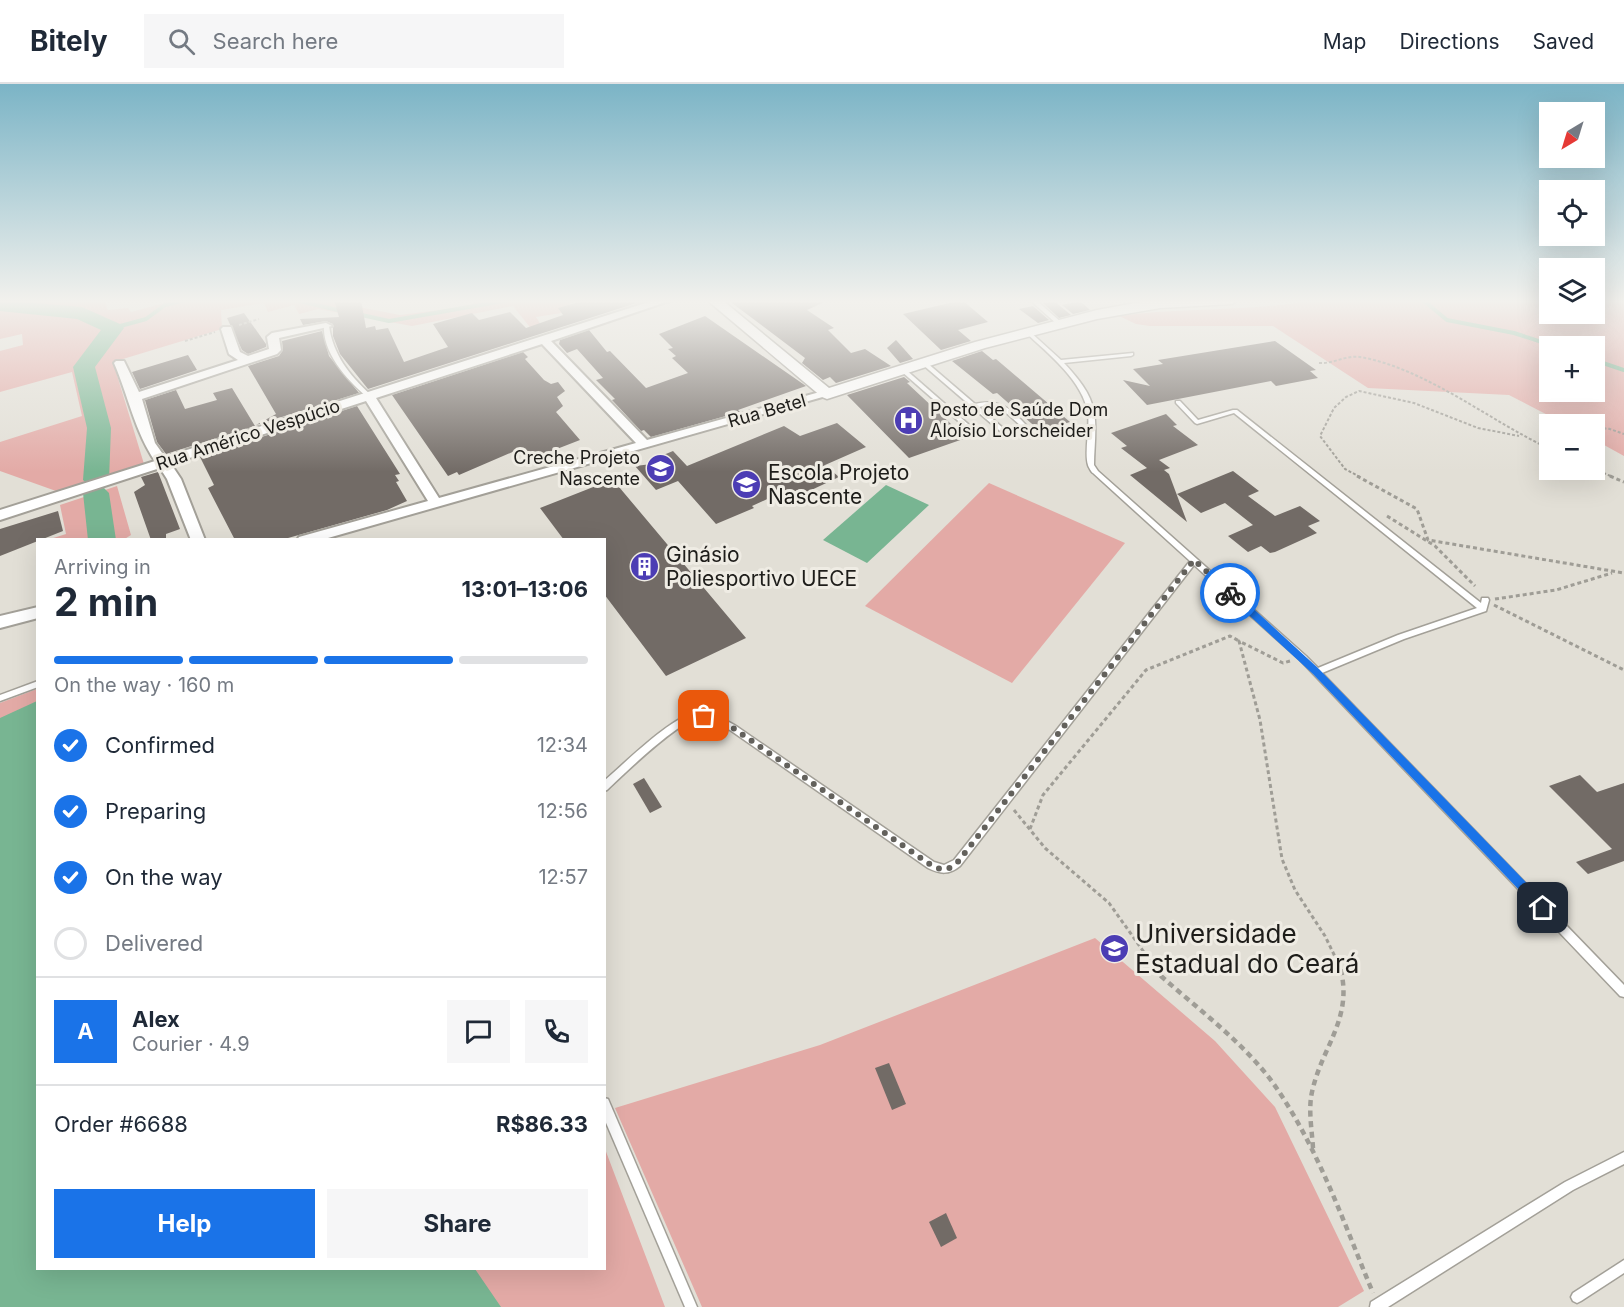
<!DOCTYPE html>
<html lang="en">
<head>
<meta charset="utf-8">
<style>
  :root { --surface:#fff; --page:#f6f6f7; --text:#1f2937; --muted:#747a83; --line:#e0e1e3; --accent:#1a73e8 }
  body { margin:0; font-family:Inter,sans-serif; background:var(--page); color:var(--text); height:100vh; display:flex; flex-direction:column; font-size:22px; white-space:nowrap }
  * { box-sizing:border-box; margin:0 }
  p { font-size:20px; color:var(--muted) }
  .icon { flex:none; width:33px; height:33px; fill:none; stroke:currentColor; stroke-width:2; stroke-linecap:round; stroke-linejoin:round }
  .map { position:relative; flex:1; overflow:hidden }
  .sheet { position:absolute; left:36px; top:454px; width:570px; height:732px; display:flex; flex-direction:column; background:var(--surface); border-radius:0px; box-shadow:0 6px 24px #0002 }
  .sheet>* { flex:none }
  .needle { width:39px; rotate:218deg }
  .fabs { position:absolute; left:1539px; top:18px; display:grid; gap:12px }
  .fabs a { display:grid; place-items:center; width:66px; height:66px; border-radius:0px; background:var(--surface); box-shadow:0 6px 24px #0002; font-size:30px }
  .pin { position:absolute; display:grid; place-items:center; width:51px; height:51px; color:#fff; margin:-26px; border-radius:12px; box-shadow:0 3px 9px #0006 }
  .courier { position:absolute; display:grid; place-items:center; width:60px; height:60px; margin:-30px; border:4px solid #1a73e8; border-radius:50%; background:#fff; color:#222; box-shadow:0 2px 8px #0007 }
  .overview em { font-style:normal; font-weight:700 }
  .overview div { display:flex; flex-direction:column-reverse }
  .overview { display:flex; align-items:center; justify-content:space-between; height:102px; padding:0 18px }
  h1 { font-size:39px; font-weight:700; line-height:45px }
  .bar { display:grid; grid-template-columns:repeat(4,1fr); gap:9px 6px; align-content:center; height:72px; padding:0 18px }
  .bar i { height:8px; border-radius:4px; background:var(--line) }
  .bar .on { background:var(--accent) }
  .bar p { grid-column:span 4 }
  .line { display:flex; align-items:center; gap:15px; padding:0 18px; border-top:2px solid var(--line) }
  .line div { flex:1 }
  .round { display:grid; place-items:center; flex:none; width:63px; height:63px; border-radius:0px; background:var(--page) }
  ol { padding:0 18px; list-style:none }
  li { display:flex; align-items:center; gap:18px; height:66px }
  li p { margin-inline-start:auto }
  li .icon { padding:6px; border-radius:50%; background:var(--accent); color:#fff; stroke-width:4 }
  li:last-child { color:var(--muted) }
  li i { width:33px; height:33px; border:3px solid var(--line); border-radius:50% }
  .primary-button { display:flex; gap:12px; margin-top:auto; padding:12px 18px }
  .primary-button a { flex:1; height:69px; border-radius:0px; background:var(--accent); color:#fff; font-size:24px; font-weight:700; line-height:69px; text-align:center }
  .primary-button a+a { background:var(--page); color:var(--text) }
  header { display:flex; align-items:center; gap:36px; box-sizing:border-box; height:84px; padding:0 30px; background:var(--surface); border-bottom:2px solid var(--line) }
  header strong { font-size:28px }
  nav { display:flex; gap:33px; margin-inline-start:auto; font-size:21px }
  .search { width:420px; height:54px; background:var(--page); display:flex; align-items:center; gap:15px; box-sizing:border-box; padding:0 21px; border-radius:0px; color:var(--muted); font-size:22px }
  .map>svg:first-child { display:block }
</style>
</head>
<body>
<header>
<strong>Bitely</strong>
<div class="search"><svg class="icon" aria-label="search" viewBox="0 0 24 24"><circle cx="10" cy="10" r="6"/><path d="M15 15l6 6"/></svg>Search here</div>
<nav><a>Map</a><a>Directions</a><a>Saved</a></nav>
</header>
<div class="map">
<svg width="1624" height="1223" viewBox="0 0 1624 1223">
  <rect width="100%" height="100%" fill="#e2dfd6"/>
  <g fill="#e3aaa6" fill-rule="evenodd">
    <polygon points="0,216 104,216 108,226 128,224 131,228 175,216 323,216 400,231 462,223 485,216 573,216 561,229 536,233 543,244 533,247 513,222 412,242 318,225 299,230 294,221 268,228 264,219 221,226 222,245 113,278 144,380 56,407 0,387 0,358 82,332 72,288 0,308 0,267 23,261 22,250 0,255"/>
    <path d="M1315,216H1549L1550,230H1594L1595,216H1624V372L1595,356L1594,340H1565L1509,311L1368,304L1273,242H1150L1136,240L1119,232C1184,223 1250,228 1315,216ZM1594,262V308H1550V262Z"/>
    <polygon points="989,399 1125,459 1012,599 865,522"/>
    <polygon points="117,402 131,451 123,456 47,456 66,450 60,421"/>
    <polygon points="37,605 38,1185 604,1185 605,1065 665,1223 0,1223 0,619"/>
    <polygon points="1095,854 1215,957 1275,1023 1364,1207 1338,1223 702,1223 615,1024 820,961"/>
  </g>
  <g fill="#78b592">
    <polygon points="886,401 929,421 867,479 823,456"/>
    <polygon points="37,617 38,1185 475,1185 501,1223 0,1223 0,634"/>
  </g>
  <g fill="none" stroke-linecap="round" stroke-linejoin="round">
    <g stroke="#78b592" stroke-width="4">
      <polyline points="295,216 342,227"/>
      <polyline points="1423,216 1447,236 1514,249 1554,262"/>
      <polyline points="357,230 389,237 509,216"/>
      <polyline points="113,244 146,235 165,221 185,216"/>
      <polyline points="1594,276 1624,286"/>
    </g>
    <polygon fill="#78b592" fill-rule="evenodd" points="0,216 82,223 120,240 124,244 95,283 111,344 109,396 102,402 109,409 116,456 88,456 83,409 90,402 83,396 87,344 73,283 101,246 77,235 0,227"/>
  </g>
  <g fill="#726b66">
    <polygon points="334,216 361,216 366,244 375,242 376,246 388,244 404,278 448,263 433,240 472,229 479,236 510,228 526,244 563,231 558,224 586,216 646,216 368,305 340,270 333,252 333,240 326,237 303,241 300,235 339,233"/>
    <polygon points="728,216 829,216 807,226 834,244 828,246 851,269 865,265 891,282 836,299 830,293 823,296 802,279 805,274"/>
    <polygon points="962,216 988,238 958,246 971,257 941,266 903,230"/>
    <polygon points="1054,217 1071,231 1059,234 1043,219"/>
    <polygon points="1080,217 1090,226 1073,230 1062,221"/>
    <polygon points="1033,222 1049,236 1038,239 1019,225"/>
    <polygon points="244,229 266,260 266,263 248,270 242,266 227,234"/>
    <polygon points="705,232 806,302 738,326 740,328 651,353 644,346 641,347 612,316 615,315 596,296 603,294 577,265 567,269 559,260 560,256 589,246 607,268 610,267 646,304 688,289 672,274 676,272 668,265 673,264 659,250"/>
    <polygon points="322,247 329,272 359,309 256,341 276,330 248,282 279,272 283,266 282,257"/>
    <polygon points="896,256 913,275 900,279 887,264"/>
    <polygon points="1275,257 1316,286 1310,287 1318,294 1276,302 1271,297 1147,321 1123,296 1150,302 1133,285 1163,280 1158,276"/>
    <polygon points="982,267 993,276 996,275 1070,338 1040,347 997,309 993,310 952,277"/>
    <polygon points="523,268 528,273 525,275 544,296 551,300 558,298 565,307 557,313 563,322 556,328 580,356 531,375 526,368 521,370 517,366 459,391 457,388 448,392 392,311"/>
    <polygon points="188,271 197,286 140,305 132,288"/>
    <polygon points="904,293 910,298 907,299 966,354 909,374 847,311"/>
    <polygon points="232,304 255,342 166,370 157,358 145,316 176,306 185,325 217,316 213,309"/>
    <polygon points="357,322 400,390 395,391 399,397 396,398 407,417 387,426 281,456 235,456 208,404 214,401 200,373"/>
    <polygon points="1166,330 1177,341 1173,342 1198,361 1159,376 1170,384 1164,386 1169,390 1187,438 1130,391 1147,384 1121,364 1127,362 1111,349"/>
    <polygon points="837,339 866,363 825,381 839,393 805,409 800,405 782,413 778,410 752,422 754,424 716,440 678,397 656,406 635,382 652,380 649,377 673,367 687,382 784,342 800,352"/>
    <polygon points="1233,387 1259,407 1248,412 1275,432 1300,422 1320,437 1308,442 1317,449 1275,468 1270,469 1261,462 1248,468 1228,452 1253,441 1225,419 1201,429 1177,410"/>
    <polygon points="158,388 180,445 166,450 166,456 151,456 134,408 145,401 141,393"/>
    <polygon points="611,396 614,397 746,554 666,592 604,510 604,456 564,456 540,424"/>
    <polygon points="58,427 63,447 0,472 0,445"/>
    <polygon points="1580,691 1597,708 1624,699 1624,777 1588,790 1576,778 1612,765 1549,702"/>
    <polygon points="644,694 662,723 650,729 633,700"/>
    <polygon points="889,979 906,1020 892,1026 875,984"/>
    <polygon points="946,1129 957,1154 941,1163 929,1138"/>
  </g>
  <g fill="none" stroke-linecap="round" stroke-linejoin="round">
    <defs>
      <g id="service">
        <polygon points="1030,216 1036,216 1062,239 1062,241 1058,241"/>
        <path d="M324,241L329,242C333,270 349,291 370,310V312H366C346,295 322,268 324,241Z"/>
        <path d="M1028,246L1061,276L1133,269V271L1131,272L1064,279C1077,293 1091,309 1094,328C1097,345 1094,364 1094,381L1098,387L1306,572L1318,584L1398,551L1477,524L1234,329L1197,340L1195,339L1176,319V317H1180L1198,336L1233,326H1237L1481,519L1482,514H1488L1489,516L1486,527L1404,555L1322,589L1624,901V913L1620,912L1300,576L1194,481L960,782C949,791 940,790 928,784L730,646C721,641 710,634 700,634C680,635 623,691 607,706L604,707V697C625,679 672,632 697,628C710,626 725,636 736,642L934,778L944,781L954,776L1190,477L1093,389C1092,389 1088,382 1088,381C1084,369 1090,344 1088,330C1084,298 1048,269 1026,249L1025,248Z"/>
        <path d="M922,278H926L975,320C999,314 1011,325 1026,341L1025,342H1021C1007,330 999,318 979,323L1012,352L1011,353H1007L922,280Z"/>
        <polygon points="901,285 905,285 976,347 976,349 972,349 901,287"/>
        <polygon points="38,597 38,603 0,617 0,611"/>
        <polygon points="604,1014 608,1015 697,1223 685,1223 604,1034"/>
        <polygon points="1624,1068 1624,1080 1573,1106 1388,1223 1370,1223 1371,1218 1565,1098"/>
        <polygon points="1624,1176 1624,1189 1581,1217 1577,1219 1573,1217 1571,1213 1573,1209"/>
      </g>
      <g id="minor">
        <path d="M655,216H672L551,257L647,356L827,306L833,310L321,456H297L299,453L428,417L366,317L171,380L181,395L205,456H191L167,395L160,384L0,436V426L155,377C135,348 128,311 114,279L116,277H124L139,308L238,276L229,270L221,245L223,243H231L240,268L248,272L269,265L267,253L272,249L326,239L332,242L279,254L281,266L277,270L142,315L155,359L165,373ZM542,260L636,359L439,414L376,314Z"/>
        <polygon points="38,523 38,534 0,544 0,532"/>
      </g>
      <polygon id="tertiary" points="707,216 722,216 829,304 975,258 1097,226 1152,216 1238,216 1232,220 1160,224 1097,235 985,264 827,315 822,313"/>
    </defs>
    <use href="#service" stroke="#a3a098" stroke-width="3"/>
    <use href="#minor" stroke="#a3a098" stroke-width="4"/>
    <use href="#tertiary" stroke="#a3a098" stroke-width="3"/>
    <g stroke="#9f9d96" stroke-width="2" stroke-dasharray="3 2" stroke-linecap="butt">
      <polyline points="239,241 259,235"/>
      <polyline points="185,257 215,248"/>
      <path d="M1319,279C1333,280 1346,271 1360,273C1425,284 1490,337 1550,365"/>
      <polyline points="1594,348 1607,344 1624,350"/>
      <polyline points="1594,378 1602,387"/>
      <polyline points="1594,385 1613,393"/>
      <polyline points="1360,393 1345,385 1320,352 1334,324 1346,313 1359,307 1414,319 1478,344 1519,352"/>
    </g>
    <g stroke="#9f9d96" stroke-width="3" stroke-dasharray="4 3" stroke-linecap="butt">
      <polyline points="1357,392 1417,425 1428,456 1624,489"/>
      <polyline points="1610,392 1624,398"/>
      <polyline points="1387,432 1435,462 1475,502"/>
      <polyline points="1495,515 1556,506 1612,489"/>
      <polyline points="1494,521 1624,586"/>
      <polyline points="1290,577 1283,579 1239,557 1260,636 1282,775 1295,806 1325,852 1341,885"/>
      <polyline points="1014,726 1045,764 1109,819 1156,885"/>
      <polyline points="1030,745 1043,711 1146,586 1230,552 1239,557"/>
    </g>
    <g stroke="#9f9d96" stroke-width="4.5" stroke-dasharray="6 4.5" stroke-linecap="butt">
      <path d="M1155,883L1161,892C1199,926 1243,958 1273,999C1318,1063 1343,1137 1373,1209"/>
      <path d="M1313,1064C1312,1046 1308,1026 1312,1008C1322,962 1354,934 1340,883"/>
    </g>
    <use href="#service" fill="#fff" fill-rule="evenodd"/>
    <use href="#minor" fill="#fff" fill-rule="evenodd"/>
    <use href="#tertiary" fill="#fff" fill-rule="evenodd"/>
  </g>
  <linearGradient id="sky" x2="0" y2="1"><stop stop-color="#7bb4c6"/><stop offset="0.56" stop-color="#f2f1ed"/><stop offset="1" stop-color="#f2f1ed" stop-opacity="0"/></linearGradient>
  <rect width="1624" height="388" fill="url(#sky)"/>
  <polygon fill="#1a73e8" points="1227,506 1233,506 1319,585 1547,820 1547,827 1539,827 1313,590 1227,511"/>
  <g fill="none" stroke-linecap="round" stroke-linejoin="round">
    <path stroke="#63615c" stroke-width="6" stroke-dasharray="0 10.8" d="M704,632L733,644L931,781C942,787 947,787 957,779L1194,476L1230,509"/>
  </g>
  <defs>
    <symbol id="hospital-disc" viewBox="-11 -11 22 22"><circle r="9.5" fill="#4c3db4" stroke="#efece4"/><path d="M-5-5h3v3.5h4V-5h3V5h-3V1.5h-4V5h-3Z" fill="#fff"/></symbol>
    <symbol id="school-disc" viewBox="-11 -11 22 22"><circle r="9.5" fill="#4c3db4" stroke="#efece4"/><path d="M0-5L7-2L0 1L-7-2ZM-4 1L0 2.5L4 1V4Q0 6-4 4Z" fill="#fff"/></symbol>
    <symbol id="building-disc" viewBox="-11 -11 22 22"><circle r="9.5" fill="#4c3db4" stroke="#efece4"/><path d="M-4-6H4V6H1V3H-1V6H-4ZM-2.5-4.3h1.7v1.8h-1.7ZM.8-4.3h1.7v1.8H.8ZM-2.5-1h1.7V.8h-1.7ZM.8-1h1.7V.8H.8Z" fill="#fff"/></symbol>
    <symbol id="university-disc" viewBox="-11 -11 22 22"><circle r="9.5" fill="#4c3db4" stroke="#efece4"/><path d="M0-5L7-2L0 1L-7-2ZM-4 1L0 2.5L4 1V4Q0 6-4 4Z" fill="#fff"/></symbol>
  </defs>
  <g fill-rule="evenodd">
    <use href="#hospital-disc" x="892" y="320" width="33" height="33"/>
    <use href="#school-disc" x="644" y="368" width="33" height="33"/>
    <use href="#school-disc" x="730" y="384" width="33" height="33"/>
    <use href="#building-disc" x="628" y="466" width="33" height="33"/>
    <use href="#university-disc" x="1098" y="848" width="33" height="33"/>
  </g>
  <g text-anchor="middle" stroke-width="6" stroke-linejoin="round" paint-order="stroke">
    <g font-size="18" fill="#1e1d1a" stroke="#efece4" text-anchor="start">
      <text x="930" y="332">Posto de Saúde Dom<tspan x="930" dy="21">Aloísio Lorscheider</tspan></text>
      <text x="640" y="380" text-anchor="end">Creche Projeto<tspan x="640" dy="21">Nascente</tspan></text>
    </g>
    <g font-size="18" fill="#1e1d1a" stroke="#efece4">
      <text transform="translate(767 327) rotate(-16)" y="6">Rua Betel</text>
      <text transform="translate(248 351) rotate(-18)" y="6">Rua Américo Vespúcio</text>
    </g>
    <g font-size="21" fill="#1e1d1a" stroke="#efece4" text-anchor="start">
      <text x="768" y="396">Escola Projeto<tspan x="768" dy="24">Nascente</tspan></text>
      <text x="666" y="478">Ginásio<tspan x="666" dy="24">Poliesportivo UECE</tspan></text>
    </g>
    <g font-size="26" fill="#1e1d1a" stroke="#efece4" text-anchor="start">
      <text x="1135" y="859">Universidade<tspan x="1135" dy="30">Estadual do Ceará</tspan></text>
    </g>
  </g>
</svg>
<div class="fabs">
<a><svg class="needle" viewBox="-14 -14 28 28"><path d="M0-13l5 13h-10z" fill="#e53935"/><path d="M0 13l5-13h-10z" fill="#747a83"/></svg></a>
<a><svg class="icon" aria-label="locate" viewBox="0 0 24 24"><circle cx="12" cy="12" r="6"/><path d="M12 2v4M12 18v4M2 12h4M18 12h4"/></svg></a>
<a><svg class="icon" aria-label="layers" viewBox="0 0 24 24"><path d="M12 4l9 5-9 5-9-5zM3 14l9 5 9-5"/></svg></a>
<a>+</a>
<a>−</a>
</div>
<div class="pin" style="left:704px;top:632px;background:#ea580c"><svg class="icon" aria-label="bag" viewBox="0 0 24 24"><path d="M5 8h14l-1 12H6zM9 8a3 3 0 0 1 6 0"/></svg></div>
<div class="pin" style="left:1543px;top:824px;background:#1f2937"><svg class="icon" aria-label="home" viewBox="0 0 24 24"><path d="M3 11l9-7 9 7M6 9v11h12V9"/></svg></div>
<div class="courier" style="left:1230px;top:509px"><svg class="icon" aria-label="bike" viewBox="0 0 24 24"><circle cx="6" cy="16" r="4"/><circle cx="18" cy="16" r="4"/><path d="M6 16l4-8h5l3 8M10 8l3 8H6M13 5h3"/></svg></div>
<section class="sheet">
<div class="overview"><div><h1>2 min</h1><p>Arriving in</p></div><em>13:01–13:06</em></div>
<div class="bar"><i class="on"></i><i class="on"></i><i class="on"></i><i></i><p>On the way · 160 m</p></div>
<ol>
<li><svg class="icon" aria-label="check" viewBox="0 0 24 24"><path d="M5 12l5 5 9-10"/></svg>Confirmed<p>12:34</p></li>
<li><svg class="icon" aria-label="check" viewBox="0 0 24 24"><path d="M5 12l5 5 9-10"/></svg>Preparing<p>12:56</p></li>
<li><svg class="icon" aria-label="check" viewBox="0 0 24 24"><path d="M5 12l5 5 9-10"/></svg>On the way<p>12:57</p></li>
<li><i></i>Delivered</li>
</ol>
<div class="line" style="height:108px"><b class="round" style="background:var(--accent);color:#fff">A</b><div><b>Alex</b><p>Courier · 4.9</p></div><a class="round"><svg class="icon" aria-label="chat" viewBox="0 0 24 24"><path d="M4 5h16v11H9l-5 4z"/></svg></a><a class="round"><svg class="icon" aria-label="phone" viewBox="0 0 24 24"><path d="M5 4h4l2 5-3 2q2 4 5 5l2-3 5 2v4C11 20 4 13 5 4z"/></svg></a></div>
<div class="line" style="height:78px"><div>Order #6688</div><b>R$86.33</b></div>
<div class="primary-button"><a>Help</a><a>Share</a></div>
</section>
</div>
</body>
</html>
